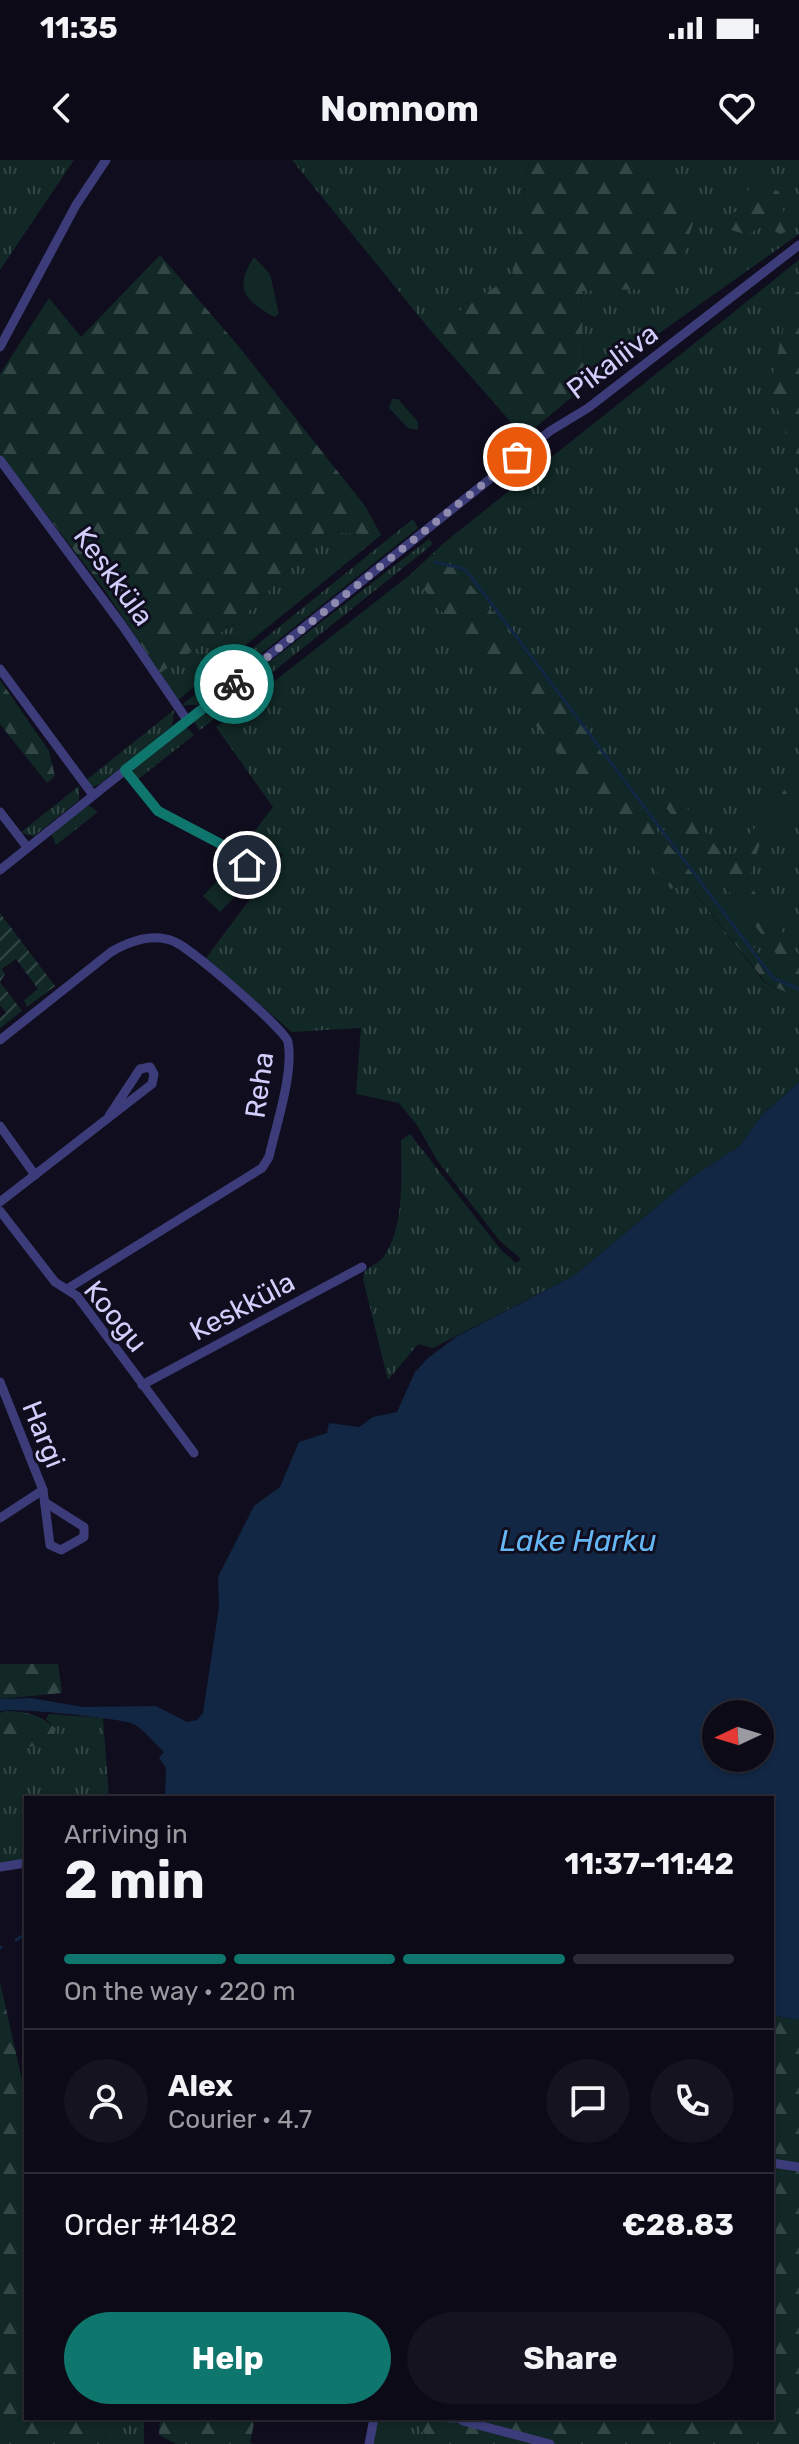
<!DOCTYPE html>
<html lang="en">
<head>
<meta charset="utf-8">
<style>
  :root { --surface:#0c0a16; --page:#15131f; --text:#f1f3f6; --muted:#9a9aa1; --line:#2c2b35; --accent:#0f766e }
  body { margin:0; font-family:Rubik,sans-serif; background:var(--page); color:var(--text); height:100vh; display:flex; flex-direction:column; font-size:30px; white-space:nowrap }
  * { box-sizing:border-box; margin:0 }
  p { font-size:26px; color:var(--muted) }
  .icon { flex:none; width:44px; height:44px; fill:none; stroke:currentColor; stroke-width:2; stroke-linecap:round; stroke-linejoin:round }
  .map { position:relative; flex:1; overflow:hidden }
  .details { position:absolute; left:24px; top:1636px; width:750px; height:624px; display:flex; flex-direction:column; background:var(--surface); border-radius:0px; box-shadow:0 2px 6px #0004,0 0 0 2px var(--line) }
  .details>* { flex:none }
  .needle { width:52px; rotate:266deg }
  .buttons { position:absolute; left:702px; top:1540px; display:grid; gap:16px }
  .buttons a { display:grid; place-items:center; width:72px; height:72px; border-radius:50%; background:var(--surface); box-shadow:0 2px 6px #0004,0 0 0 2px var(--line); font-size:40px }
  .pin { position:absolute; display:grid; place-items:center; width:68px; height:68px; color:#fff; margin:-34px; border:4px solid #fff; border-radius:50%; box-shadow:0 2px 8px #0007 }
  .courier { position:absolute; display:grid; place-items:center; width:80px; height:80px; margin:-40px; border:6px solid #0f766e; border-radius:50%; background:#fff; color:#222; box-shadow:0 2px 10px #0007 }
  .head em { font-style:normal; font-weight:700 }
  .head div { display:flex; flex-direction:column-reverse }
  .head { display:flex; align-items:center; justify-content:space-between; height:136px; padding:0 40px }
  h1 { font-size:52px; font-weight:700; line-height:60px }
  .bar { display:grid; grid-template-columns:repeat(4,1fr); gap:12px 8px; align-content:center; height:96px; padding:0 40px }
  .bar i { height:10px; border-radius:6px; background:var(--line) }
  .bar .selected { background:var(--accent) }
  .bar p { grid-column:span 4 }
  .line { display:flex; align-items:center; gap:20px; padding:0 40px; border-top:2px solid var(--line) }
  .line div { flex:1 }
  .round { display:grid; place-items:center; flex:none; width:84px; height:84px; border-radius:42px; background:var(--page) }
  .action { display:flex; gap:16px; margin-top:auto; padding:16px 40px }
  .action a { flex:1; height:92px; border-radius:48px; background:var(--accent); color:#fff; font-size:32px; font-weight:700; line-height:92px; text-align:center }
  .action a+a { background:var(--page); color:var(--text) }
  .status { display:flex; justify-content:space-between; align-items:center; height:56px; padding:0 40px; background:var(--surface); direction:ltr }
  .status svg { height:22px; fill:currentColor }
  header { display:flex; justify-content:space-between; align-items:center; height:104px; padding:0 40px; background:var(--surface); font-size:36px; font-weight:700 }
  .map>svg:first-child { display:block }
</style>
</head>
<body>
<div class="status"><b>11:35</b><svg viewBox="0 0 49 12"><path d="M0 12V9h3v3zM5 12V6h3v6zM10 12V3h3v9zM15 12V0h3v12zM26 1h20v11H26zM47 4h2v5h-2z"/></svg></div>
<header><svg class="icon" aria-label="back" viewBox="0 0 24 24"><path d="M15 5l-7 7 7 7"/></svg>Nomnom<svg class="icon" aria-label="heart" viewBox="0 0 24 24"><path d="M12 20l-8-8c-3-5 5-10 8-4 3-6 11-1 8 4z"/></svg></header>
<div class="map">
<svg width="799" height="2284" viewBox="0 0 799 2284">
  <defs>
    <pattern id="grass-tufts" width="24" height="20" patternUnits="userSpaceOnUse" patternTransform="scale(2)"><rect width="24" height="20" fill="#112826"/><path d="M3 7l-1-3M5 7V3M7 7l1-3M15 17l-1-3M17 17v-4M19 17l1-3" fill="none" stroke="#334646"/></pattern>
    <pattern id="forest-firs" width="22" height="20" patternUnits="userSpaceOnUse" patternTransform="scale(2)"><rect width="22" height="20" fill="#112826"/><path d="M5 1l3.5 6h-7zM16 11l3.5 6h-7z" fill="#334646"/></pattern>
    <pattern id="garden-furrows" width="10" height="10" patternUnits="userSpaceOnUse" patternTransform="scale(2)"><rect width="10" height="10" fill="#112826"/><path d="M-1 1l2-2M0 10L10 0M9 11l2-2" fill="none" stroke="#334646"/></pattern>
  </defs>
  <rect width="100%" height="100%" fill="#100e1e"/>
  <g fill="url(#grass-tufts)">
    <polygon points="0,0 74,0 0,110"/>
    <polygon points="292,0 529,0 512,115 431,171"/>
    <polygon points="639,0 799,0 799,74 585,226 581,130 648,129 680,30 649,18"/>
    <polygon points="799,100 799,132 792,132 788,280 799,298 799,620 793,620 728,702 668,624 663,644 780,799 771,809 646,658 597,582 465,418 445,382"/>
    <polygon points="413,359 418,368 197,545 182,545"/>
    <polygon points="325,372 381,375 178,540 160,513 242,458"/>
    <polygon points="429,379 433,384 199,571 194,560"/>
    <path d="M411,414L671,728L684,719L765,823L799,838V922L762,955L740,986L695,1015L575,1115L433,1188L418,1184L388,1220L363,1119L365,1111C371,1106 381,1102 385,1095C405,1064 401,1015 401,980L410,974L501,1090L516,1103L521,1099L500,1081L437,1000L417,965L399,943L356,934L361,868L292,872L206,798L283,695L254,672L273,647L216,567Z"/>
    <polygon points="174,550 172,566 100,624 92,627 85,621"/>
    <polygon points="186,567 194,575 137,620 133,610"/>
    <polygon points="79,626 79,640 34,676 20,673"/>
    <polygon points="799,633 799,796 747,721 760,684"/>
    <polygon points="88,645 98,652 56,685 51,674"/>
    <polygon points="49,1554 103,1558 109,1638 26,1638 26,1699 0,1704 0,1595 52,1581 56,1569 46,1559"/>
    <polygon points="101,2258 144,2258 144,2284 107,2284"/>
    <polygon points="378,2258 413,2258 426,2277 425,2284 373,2284"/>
  </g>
  <g fill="url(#forest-firs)">
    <polygon points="529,0 639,0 649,18 680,30 695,57 683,94 648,129 581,131 585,226 524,277 431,171 512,115"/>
    <polygon points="749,26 771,27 779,32 788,71 780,74 764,65 747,75 728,69 727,55 746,48"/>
    <polygon points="160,95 240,188 365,346 381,375 325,372 242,458 160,513 106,432 0,294 0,214 49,138 81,177"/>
    <polygon points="792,132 799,132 799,298 788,280 770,226"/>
    <polygon points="445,382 465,418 597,582 646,658 771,808 780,799 663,644 668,623 728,702 793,619 799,620 799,633 760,684 747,721 799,796 799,838 766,823 685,720 671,729 411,414"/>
    <polygon points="0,520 49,591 55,616 47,623 0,564"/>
    <polygon points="0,1504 58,1504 62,1533 0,1539"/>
    <path d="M5,1551C26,1551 41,1555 56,1569L52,1581L0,1595V1553Z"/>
    <polygon points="0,1822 26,1938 26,2258 101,2258 107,2284 0,2284"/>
    <polygon points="772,1855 799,1860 799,2284 425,2284 426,2276 413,2258 772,2258"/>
    <polygon points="160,2258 255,2258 250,2283 255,2284 176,2284 159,2275"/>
  </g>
  <g fill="#112826">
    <path d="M254,97L270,114L279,154L274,157C245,140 233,130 254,97Z"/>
    <polygon points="392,239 398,239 418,262 418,270 408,268 389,248"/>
    <polygon points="235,702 252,718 220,752 203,736"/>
  </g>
  <polygon fill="url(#garden-furrows)" points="0,753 55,826 27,847 24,840 38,829 16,799 2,809 5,814 0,822 22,851 0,868 0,858 6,853 0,845"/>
  <path fill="#112744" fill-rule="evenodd" d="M799,922V1860L772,1855V1638H165L166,1608L159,1598L164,1592C155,1584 142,1567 131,1563C115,1558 14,1547 0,1551V1539L31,1538L83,1547L156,1546L187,1562L197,1560L203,1553L219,1447L218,1417L254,1346L280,1327L299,1282L327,1273L329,1263L359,1267L373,1257L397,1252L415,1212L428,1198L456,1177L575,1115L695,1015L740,986L762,955ZM760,1554V1598H716V1554Z"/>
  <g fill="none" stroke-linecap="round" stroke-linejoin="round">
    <g stroke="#112744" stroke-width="3">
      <polyline points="435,402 464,409 472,418 773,818 799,829"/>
      <polyline points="16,1780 26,1774"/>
      <polyline points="0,1788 1,1787"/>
    </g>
    <g stroke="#3c3c7a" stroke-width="9">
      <polyline points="0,187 76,45 106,0"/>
      <polyline points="0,300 122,465 187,560"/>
      <polyline points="0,509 93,635"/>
      <polyline points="125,610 158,651 234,691 247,705"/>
      <polyline points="0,652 27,687"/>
      <polyline points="0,710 550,271 588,248 799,85"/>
      <path d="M0,880L111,792C130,781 153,772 175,782C190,788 285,869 288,882C294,912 276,966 269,997L262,1008L67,1129"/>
      <polyline points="0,966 35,1015"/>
      <polyline points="0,1042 152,924 154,914 150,907 140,909 109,956"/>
      <polyline points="0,1051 55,1122 77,1136 194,1293"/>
      <polyline points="0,1222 43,1330 50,1385 61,1390 84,1377 84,1367 46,1343"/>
      <polyline points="142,1225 362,1107"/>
      <polyline points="0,1358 43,1330"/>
      <polyline points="0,1707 26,1703"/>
      <polyline points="772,2003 799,2007"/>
      <polyline points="449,2258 464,2258"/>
      <polyline points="463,2261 550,2284"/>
      <polyline points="369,2284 374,2258"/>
    </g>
  </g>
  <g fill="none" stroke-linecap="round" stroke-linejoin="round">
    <polyline stroke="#8e8bae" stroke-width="8" stroke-dasharray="0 14.4" points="234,524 517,297"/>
    <polyline stroke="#0f766e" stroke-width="10" points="234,524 125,610 158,651 234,691 247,705"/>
  </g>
  <g text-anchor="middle" stroke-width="6" stroke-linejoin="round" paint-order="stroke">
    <g font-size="28" fill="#d2cefc" stroke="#100e1e">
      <text transform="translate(612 201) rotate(-37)" y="10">Pikaliiva</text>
      <text transform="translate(114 416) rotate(54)" y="10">Keskküla</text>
      <text transform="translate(259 925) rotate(-82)" y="10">Reha</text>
      <text transform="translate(242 1146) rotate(-28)" y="10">Keskküla</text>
      <text transform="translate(116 1156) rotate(51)" y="10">Koogu</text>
      <text transform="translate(44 1274) rotate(68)" y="10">Hargi</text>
    </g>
    <g font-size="30" font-style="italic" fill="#64b7f4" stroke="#100e1e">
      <text x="578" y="1391">Lake Harku</text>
    </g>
  </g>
</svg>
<div class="buttons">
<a><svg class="needle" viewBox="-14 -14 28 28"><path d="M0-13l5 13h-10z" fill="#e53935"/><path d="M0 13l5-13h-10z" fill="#9a9aa1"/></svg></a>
</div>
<div class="pin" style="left:517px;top:297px;background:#ea580c"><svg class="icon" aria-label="bag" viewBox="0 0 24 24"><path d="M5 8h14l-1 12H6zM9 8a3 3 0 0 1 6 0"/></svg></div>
<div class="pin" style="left:247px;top:705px;background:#1f2937"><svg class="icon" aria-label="home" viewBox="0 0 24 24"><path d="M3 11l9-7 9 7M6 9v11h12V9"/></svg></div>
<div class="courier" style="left:234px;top:524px"><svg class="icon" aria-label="bike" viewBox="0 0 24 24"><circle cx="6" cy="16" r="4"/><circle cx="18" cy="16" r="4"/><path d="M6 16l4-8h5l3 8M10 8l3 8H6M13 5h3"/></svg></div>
<section class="details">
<div class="head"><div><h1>2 min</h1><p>Arriving in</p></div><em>11:37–11:42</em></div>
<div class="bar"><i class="selected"></i><i class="selected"></i><i class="selected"></i><i></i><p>On the way · 220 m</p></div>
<div class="line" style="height:144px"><a class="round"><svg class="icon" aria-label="person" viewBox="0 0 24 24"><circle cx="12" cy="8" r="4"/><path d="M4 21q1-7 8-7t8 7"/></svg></a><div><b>Alex</b><p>Courier · 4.7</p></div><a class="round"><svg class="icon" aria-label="chat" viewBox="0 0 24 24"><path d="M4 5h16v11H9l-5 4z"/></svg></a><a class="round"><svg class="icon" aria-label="phone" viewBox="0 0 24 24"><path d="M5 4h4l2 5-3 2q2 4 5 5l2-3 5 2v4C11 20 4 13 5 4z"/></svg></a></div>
<div class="line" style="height:104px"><div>Order #1482</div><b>€28.83</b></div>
<div class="action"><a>Help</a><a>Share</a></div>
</section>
</div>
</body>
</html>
